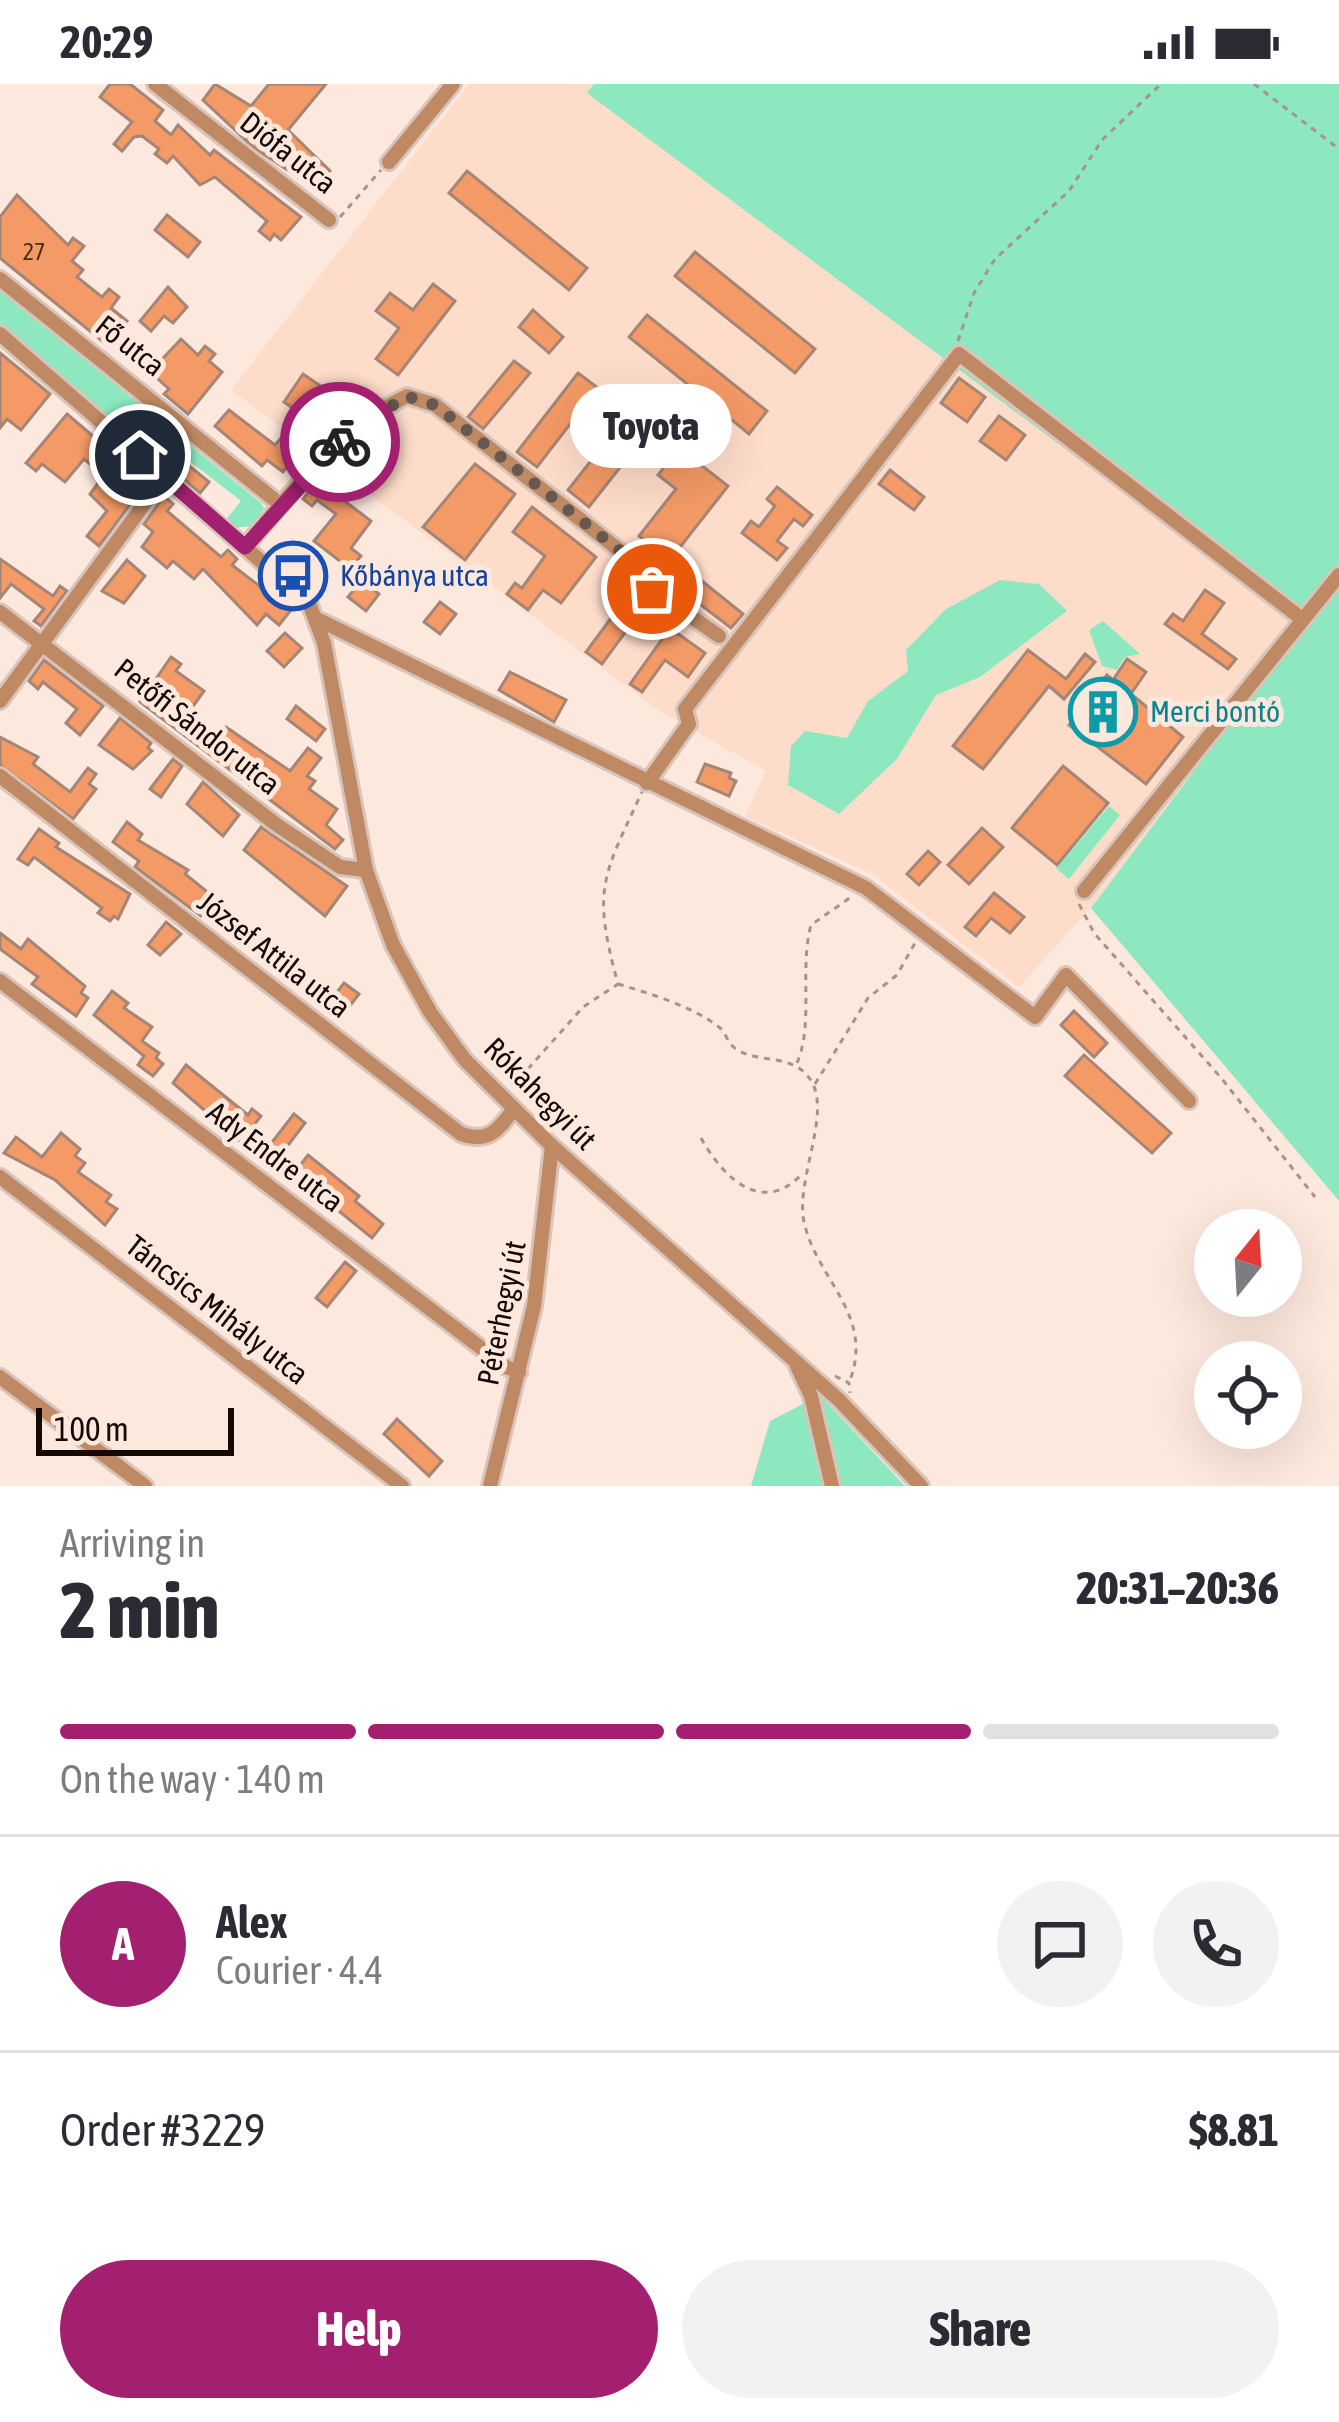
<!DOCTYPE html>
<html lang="en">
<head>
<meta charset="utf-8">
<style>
  :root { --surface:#fff; --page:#f2f2f3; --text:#2b2b33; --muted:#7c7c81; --line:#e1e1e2; --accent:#a2206f }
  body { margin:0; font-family:"Asap Condensed",sans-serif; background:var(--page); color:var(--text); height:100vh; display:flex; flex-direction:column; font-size:45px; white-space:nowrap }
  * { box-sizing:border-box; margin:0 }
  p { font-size:39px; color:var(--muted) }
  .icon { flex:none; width:66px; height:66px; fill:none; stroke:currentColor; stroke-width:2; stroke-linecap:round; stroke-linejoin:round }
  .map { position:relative; height:1402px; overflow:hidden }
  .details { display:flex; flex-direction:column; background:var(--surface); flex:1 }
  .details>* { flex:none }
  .needle { width:78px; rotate:18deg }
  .controls { position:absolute; left:1194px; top:1125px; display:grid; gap:24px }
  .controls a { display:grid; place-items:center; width:108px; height:108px; border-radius:50%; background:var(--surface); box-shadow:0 12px 48px #0002; font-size:60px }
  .scale { position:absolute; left:36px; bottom:30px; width:198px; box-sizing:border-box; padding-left:12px; border:6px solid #140904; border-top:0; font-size:33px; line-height:42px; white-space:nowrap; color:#140904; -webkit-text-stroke:9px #fde8dd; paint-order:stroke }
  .pin { position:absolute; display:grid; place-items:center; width:102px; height:102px; color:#fff; margin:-51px; border:6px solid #fff; border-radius:50%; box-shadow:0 3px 12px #0007 }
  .courier { position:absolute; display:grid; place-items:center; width:120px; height:120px; margin:-60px; border:9px solid #a2206f; border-radius:50%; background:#fff; color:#222; box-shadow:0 3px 15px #0007 }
  .bubble { position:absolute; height:84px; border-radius:42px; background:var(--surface); box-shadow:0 12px 48px #0002; font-size:39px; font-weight:800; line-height:84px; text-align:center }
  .summary em { font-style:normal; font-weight:800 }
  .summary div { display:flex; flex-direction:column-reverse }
  .summary { display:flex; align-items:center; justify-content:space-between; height:204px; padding:0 60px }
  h1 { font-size:78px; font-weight:800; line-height:90px }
  .bar { display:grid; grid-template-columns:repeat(4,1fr); gap:18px 12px; align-content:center; height:144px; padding:0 60px }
  .bar i { height:15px; border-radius:9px; background:var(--line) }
  .bar .active { background:var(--accent) }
  .bar p { grid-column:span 4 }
  .line { display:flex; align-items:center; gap:30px; padding:0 60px; border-top:3px solid var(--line) }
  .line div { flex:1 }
  .round { display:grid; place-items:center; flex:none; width:126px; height:126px; border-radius:63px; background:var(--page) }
  .cta { display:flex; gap:24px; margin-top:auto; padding:24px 60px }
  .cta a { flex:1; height:138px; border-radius:72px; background:var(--accent); color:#fff; font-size:48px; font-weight:800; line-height:138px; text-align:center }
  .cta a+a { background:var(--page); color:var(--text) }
  .status { display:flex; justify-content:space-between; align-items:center; height:84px; padding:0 60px; background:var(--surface); direction:ltr }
  .status svg { height:33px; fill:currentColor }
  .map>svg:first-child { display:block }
</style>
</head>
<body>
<div class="status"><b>20:29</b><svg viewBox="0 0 49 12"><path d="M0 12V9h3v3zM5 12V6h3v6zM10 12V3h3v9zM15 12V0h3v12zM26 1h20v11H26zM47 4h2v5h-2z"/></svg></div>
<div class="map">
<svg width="1339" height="1402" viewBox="0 0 1339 1402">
  <rect width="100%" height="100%" fill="#fde8dd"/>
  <polygon fill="#fedcca" points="469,0 594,0 588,9 1304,542 1091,824 1019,903 872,790 745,732 766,687 658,626 231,306"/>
  <g fill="#8de8c0">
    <polygon points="594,0 1339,0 1339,1117 1091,824 1303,542 587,9"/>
    <polygon points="0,207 260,418 264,424 252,442 235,444 224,438 241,417 170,362 158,375 0,241"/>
    <polygon points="1000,496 1039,500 1067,527 980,593 936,611 897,675 839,730 788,701 791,662 805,647 847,654 868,617 908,587 906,566 946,525"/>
    <polygon points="1103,537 1140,570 1125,573 1117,586 1102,582 1089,546"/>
    <polygon points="1109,722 1120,731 1069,795 1056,784"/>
    <polygon points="820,1311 905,1402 751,1402 770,1337"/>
  </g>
  <g fill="#f49a66" stroke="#a58575" stroke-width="3">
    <polygon points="110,0 130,0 163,26 155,37 171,51 178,41 210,71 214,66 301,133 281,156 274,150 270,156 259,147 267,137 215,93 200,101 173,72 167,79 155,70 159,65 142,52 134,53 122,67 114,60 132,38 100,13"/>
    <polygon points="215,0 251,22 269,0 326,0 288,46 330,87 316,105 253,63 203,16"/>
    <polygon points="467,87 587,184 569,206 449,109"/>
    <polygon points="17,111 68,161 73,154 84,162 72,177 83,186 77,193 102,213 109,205 119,213 111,224 127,237 107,261 0,174 0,133"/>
    <polygon points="167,131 200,158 188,173 155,146"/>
    <polygon points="695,168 815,265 795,289 675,192"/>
    <polygon points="433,200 455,217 398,291 376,275 399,244 376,227 390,209 413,226"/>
    <polygon points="168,203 187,223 173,239 164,232 151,247 140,237"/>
    <polygon points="533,226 563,253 549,269 519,243"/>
    <polygon points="647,231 767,327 749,350 629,253"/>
    <polygon points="181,255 198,271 205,262 215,270 209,277 222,288 188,330 164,310 169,305 150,288"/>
    <polygon points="0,269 50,310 21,346 7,335 0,344"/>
    <polygon points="514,277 530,289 483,345 468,333"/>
    <polygon points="578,289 598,304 537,383 517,368"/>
    <polygon points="303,290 348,321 329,349 284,318"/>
    <polygon points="959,294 985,313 967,338 941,319"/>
    <polygon points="229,326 275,361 281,354 299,367 283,388 267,376 262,382 215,342"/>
    <polygon points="630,327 651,344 589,423 568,406"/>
    <polygon points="67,330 128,382 116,397 136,413 99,462 87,452 107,427 90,410 104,391 84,375 65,398 42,380 36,387 26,379"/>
    <polygon points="999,332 1025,351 1006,376 980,357"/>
    <polygon points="679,364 728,402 670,476 639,452 676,405 658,391"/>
    <polygon points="172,368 209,398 200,409 164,378"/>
    <polygon points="475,380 515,410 465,476 423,443"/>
    <polygon points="890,386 924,413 914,426 879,400"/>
    <polygon points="317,396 371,437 351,464 361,472 350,485 314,457 336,430 317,416 312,422 303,415"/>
    <polygon points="777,403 812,431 803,442 794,435 777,457 787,464 777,476 742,449 751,437 759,443 775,422 767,415"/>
    <polygon points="164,412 173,420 167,427 221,473 228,466 237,475 232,481 291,526 279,541 266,530 257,541 203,485 194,495 173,477 167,484 142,463 153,448 144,440"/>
    <polygon points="532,423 596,473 561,519 543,506 528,526 507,510 515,499 522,504 545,472 513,448"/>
    <polygon points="0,475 53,512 60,502 67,507 41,542 34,537 44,525 11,500 0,514"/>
    <polygon points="127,476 145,492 124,519 102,507"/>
    <polygon points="692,489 743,530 731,544 680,505"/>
    <polygon points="362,496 379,510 366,527 348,513"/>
    <polygon points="634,503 649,516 602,580 586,568"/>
    <polygon points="1205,506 1224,519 1202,550 1236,575 1228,585 1165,540 1173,530 1183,537"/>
    <polygon points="440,518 456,530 440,550 424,538"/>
    <polygon points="670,544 705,569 688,593 665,576 642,608 630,600"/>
    <polygon points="285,549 302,564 284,583 267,567"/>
    <polygon points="1028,566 1066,595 1085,570 1095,578 1064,615 1049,602 983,685 953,662"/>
    <polygon points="171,573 181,580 176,587 204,607 186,632 216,655 226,643 290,687 308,664 321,674 307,692 315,697 309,705 337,725 326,741 343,756 335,765 140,618"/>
    <polygon points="1127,575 1146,588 1131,610 1183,653 1146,700 1069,641 1107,591 1113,596"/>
    <polygon points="44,576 103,622 80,651 66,639 77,625 43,598 38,605 29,597"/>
    <polygon points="510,588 566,616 554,638 499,606"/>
    <polygon points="296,622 325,645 316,657 287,635"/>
    <polygon points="120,634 151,659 148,664 152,667 133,685 99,661"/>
    <polygon points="0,653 38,673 33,680 70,708 88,684 96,690 89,700 96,705 73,735 0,681"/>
    <polygon points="173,675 182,682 161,713 150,705"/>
    <polygon points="705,680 731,689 729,694 736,697 729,712 697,698"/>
    <polygon points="1063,682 1108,719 1057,781 1012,744"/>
    <polygon points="203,698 239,731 223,752 187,720"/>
    <polygon points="127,738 142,750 138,756 188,786 185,790 215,814 201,832 135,783 139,777 113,758"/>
    <polygon points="261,743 347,802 325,832 244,766"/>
    <polygon points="982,744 1003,763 969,800 948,781"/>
    <polygon points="39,745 59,759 56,763 130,810 118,835 114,832 110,837 98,829 102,824 34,773 28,781 18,775"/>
    <polygon points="928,767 940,778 919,801 907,790"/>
    <polygon points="994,809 1024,833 1010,849 991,834 976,852 965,843"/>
    <polygon points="166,838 181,850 160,871 148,861"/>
    <polygon points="0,849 21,865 28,855 85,902 81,909 88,914 76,932 32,900 38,893 0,865"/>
    <polygon points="344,899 359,910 342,932 327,921"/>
    <polygon points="112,907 128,919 124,924 152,943 142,957 159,969 156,974 163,980 153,992 138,981 144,972 94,931"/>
    <polygon points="1074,927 1107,959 1094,973 1061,941"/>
    <polygon points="1084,971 1171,1049 1152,1069 1065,992"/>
    <polygon points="186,981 248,1031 252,1025 261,1032 241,1058 173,999"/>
    <polygon points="294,1030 305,1039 273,1081 262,1071"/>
    <polygon points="61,1049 80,1065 75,1072 85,1079 78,1088 111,1111 106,1118 117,1125 105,1141 55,1096 4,1069 16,1053 42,1073"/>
    <polygon points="308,1071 359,1112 355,1117 383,1140 372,1154 293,1090"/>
    <polygon points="345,1178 356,1187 327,1223 316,1214"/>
    <polygon points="397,1335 442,1377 429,1392 384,1350"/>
  </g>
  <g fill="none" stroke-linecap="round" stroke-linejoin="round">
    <defs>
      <g id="minor">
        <polyline points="155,0 329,136"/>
        <polyline points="389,78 453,0"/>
        <polyline points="0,195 281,421"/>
        <polyline points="0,250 309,519 324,559 366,786 393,861 430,928 465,976 552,1062 839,1316 921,1402"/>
        <path d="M245,463C294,406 338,346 407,312L435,321L657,496L652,505L719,552"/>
        <polyline points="0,528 277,741 340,783 366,786"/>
        <polyline points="319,536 866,804 1035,933 1066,891 1189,1017"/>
        <polyline points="0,617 164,393"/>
        <path d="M0,692L461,1050C489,1059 497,1047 514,1025"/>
        <polyline points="647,699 689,640 685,625 959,270 1302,535"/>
        <polyline points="1084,807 1339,491"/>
        <polyline points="0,897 506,1283 519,1288"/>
        <polyline points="0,1093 402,1402"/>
        <polyline points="797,1282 811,1312 832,1402"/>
        <polyline points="0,1293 145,1402"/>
        <polyline points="490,1402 534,1222 552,1062"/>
      </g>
    </defs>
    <use href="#minor" stroke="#d8c4ba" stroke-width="20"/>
    <g stroke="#a6948c" stroke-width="3" stroke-dasharray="6 6" stroke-linecap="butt">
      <polyline points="1254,0 1339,65"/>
      <polyline points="340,133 381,86"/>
      <polyline points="958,257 974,209 995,175 1069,107 1102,56 1161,0"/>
      <polyline points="1079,820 1094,849 1222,995 1315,1113"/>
      <path d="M618,900C651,910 692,922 719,943C726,949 728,960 736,965C759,980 792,969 810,995C833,1028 795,1095 804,1138C817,1197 876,1231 849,1299"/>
      <path d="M797,979C814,940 799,886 811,841L854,811"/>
      <polyline points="815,1000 868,914 897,891 915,859"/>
      <path d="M512,1003L583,923L618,900C592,805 602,794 642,708"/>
      <path d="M701,1054C722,1092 761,1132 801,1091"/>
      <polyline points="835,1292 849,1299 850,1309"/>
    </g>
    <use href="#minor" stroke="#bf8963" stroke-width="14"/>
  </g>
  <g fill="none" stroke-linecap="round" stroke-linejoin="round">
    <polyline stroke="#665750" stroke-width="12" stroke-dasharray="0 21.6" points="340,358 406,312 435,321 657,496 652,505"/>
    <polyline stroke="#a2206f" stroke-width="15" points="140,371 245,463 340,358"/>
  </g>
  <defs>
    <symbol id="bus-ring" viewBox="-11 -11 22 22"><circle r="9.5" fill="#fde8dd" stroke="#1a4fb4" stroke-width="1.5"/><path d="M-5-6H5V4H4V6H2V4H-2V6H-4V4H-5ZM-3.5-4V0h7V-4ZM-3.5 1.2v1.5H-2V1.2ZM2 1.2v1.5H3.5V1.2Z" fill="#1a4fb4"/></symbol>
    <symbol id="building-ring" viewBox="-11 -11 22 22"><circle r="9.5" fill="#fde8dd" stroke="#0f9aa8" stroke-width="1.5"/><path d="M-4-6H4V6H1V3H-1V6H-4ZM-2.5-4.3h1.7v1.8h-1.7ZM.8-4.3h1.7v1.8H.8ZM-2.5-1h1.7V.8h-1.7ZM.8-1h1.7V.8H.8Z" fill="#0f9aa8"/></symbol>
  </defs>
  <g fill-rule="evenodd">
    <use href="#bus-ring" x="255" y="454" width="76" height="76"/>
    <use href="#building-ring" x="1065" y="590" width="76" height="76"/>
  </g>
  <g text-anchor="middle" stroke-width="10" stroke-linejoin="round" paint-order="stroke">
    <g font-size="24" fill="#4c2d1c">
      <text x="34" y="176">27</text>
    </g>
    <g font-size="30" fill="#140904" stroke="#fde8dd">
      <text transform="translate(288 69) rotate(38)" y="10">Diófa utca</text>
      <text transform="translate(130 262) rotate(38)" y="10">Fő utca</text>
      <text transform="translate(197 643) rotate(38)" y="10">Petőfi Sándor utca</text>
      <text transform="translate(274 871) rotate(38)" y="10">József Attila utca</text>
      <text transform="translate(540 1010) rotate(45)" y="10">Rókahegyi út</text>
      <text transform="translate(275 1073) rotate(37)" y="10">Ady Endre utca</text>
      <text transform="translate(217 1226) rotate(38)" y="10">Táncsics Mihály utca</text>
      <text transform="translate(502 1229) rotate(-79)" y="10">Péterhegyi út</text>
    </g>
    <g font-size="30" fill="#164399" stroke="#fde8dd" text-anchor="start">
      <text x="340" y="502">Kőbánya utca</text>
    </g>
    <g font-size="30" fill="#0d838f" stroke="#fde8dd" text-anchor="start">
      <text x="1150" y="638">Merci bontó</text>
    </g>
  </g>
</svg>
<div class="controls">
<a><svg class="needle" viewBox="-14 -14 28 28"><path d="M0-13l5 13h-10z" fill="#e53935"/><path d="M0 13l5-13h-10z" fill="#7c7c81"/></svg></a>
<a><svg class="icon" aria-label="locate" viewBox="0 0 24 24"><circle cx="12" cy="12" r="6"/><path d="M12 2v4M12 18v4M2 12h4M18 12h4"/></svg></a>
</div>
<div class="scale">100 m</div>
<div class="pin" style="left:652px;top:505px;background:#ea580c"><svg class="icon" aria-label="bag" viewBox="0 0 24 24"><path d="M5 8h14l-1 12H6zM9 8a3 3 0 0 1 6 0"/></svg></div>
<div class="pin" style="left:140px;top:371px;background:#1f2937"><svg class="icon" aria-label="home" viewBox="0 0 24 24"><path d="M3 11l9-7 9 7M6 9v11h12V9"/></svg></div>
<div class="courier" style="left:340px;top:358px"><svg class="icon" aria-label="bike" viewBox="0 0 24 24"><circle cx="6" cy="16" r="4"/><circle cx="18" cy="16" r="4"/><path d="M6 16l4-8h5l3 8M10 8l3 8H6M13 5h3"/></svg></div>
<div class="bubble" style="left:570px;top:300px;width:162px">Toyota</div>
</div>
<section class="details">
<div class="summary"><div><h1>2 min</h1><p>Arriving in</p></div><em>20:31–20:36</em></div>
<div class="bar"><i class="active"></i><i class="active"></i><i class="active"></i><i></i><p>On the way · 140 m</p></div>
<div class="line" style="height:216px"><b class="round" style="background:var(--accent);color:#fff">A</b><div><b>Alex</b><p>Courier · 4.4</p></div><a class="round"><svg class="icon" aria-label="chat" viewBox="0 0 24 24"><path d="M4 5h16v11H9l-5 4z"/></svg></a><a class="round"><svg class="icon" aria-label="phone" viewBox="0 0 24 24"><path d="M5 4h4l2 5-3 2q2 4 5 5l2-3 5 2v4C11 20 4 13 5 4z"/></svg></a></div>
<div class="line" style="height:156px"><div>Order #3229</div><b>$8.81</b></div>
<div class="cta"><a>Help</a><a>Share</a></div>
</section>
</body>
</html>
